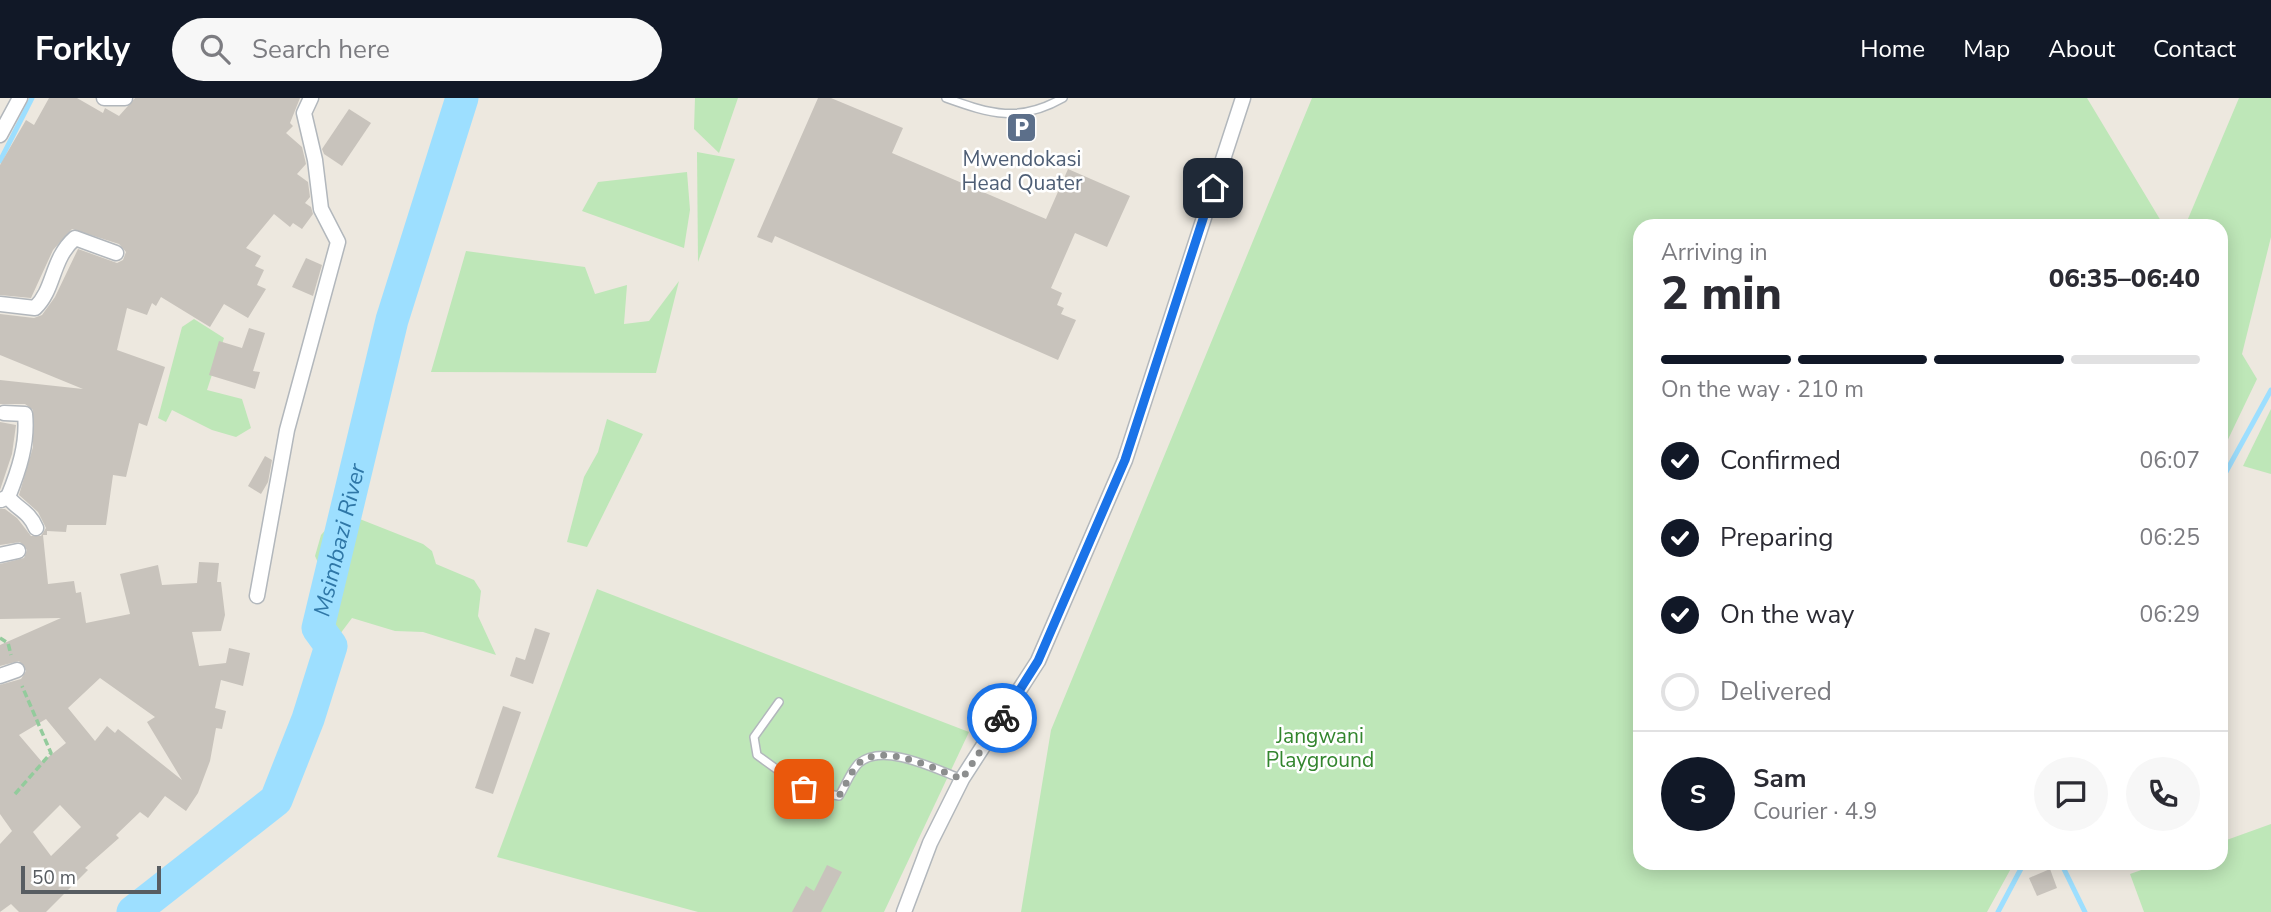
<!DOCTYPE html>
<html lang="en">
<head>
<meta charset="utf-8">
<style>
  :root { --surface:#fff; --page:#f7f7f7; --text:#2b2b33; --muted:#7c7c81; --line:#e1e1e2; --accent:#111827 }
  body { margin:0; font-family:"Nunito Sans",sans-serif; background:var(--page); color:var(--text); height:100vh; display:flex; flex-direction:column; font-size:26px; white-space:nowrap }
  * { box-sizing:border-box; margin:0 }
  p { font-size:23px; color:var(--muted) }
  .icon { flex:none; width:38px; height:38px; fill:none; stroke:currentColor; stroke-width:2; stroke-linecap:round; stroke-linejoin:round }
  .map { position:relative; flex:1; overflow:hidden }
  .drawer { position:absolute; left:1633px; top:121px; width:595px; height:651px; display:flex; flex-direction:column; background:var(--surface); border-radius:21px; box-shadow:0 4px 18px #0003 }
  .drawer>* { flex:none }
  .scale { position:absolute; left:21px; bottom:18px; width:140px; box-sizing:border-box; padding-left:7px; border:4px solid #585d62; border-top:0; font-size:19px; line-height:24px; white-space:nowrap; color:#585d62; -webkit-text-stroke:5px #fff; paint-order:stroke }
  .pin { position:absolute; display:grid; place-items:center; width:60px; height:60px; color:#fff; margin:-30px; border-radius:14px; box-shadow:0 4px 10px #0006 }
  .courier { position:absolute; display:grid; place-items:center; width:70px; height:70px; margin:-35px; border:5px solid #1a73e8; border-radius:50%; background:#fff; color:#222; box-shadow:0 2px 9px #0007 }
  .headline em { font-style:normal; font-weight:800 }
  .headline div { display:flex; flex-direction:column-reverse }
  .headline { display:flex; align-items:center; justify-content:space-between; height:119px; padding:0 28px }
  h1 { font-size:46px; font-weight:800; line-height:52px }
  .bar { display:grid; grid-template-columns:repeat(4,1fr); gap:10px 7px; align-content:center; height:84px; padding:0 28px }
  .bar i { height:9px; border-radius:5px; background:var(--line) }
  .bar .selected { background:var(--accent) }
  .bar p { grid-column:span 4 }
  .line { display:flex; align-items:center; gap:18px; padding:0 28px; border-top:2px solid var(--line) }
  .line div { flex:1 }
  .round { display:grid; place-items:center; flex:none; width:74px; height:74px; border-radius:37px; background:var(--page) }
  ol { padding:0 28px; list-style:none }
  li { display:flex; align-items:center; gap:21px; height:77px }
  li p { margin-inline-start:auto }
  li .icon { padding:7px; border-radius:50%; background:var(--accent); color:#fff; stroke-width:4 }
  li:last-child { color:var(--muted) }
  li i { width:38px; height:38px; border:4px solid var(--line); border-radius:50% }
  header { display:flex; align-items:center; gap:42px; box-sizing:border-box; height:98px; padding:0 35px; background:var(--accent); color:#fff }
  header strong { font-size:33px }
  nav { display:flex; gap:38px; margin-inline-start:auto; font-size:24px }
  .search { width:490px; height:63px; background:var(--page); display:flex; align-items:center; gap:18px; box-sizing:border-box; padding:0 24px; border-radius:38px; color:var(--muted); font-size:26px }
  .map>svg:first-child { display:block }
</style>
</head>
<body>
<header>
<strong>Forkly</strong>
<div class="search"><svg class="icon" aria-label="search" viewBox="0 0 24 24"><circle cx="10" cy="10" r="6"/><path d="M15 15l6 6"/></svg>Search here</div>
<nav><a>Home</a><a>Map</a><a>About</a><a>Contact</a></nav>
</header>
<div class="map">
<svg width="2271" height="814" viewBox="0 0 2271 814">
  <rect width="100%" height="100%" fill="#ede8df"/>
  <g fill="#bee7b8">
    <polygon points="695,0 738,0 719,55 694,31"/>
    <polygon points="1312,0 2087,0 2164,128 1640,128 1640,765 2014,765 1987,814 1021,814 1051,632"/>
    <polygon points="2239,0 2271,0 2271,139 2242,256 2257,281 2221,356 2221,128 2185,128"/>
    <polygon points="697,54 735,61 698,164"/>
    <polygon points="687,74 690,112 684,150 582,113 598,84"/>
    <polygon points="466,153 585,169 595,196 627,187 624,226 649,223 679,183 656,275 431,274"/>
    <polygon points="194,221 224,240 207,292 242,301 251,330 236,339 212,332 172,312 166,324 158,320 182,229"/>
    <polygon points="2271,311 2271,376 2243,368"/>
    <polygon points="607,321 643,336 587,449 567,444 584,379 598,354"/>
    <polygon points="342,414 423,446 432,453 436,466 474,482 481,493 478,518 496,557 423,534 395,533 352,520 334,544 324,531 335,510 336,491 325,480 315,458 321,437"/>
    <polygon points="597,491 969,634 884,814 698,814 497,759"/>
    <polygon points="2271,726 2271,814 2144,814 2130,776 2161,765 2221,765 2221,744"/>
  </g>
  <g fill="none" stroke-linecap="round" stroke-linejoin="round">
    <g stroke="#9ddfff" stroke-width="5">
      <polyline points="0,63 32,0"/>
      <polyline points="2221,383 2271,292"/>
      <polyline points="2061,765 2085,814"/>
      <polyline points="1998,814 2024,765"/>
    </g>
    <path stroke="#9ddfff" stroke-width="33" id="s1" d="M133,814L276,702L308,621L331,548L318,530L392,222L462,0"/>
  </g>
  <g fill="#c8c3bc" fill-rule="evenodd">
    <path d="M49,0H77L103,15L105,10L119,18L135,0H300L290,25L293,28L286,35L302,49L306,66L297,76L308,84L310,99L305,105L311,109L313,116L302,131L293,125L290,129L274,116L246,150L261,158L255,168L264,172L257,187L266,191L248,220L224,206L210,229L161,199L156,208L152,205L147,217L127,210L117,252L165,269L147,328L139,325L126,379L113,377L106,427H67L66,434L47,433V437H43L48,486L74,483L76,495L81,494L86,525L130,516L120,476L158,467L162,487L197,485L199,464L219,465L217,484H221L225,517L221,533L192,534L199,568L226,565L229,550L250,555L243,588L221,582L215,610L226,613L222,631L216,630L210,663L198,695L186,713L165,698L148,720L140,714L116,737L119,740L85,770L88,772L46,814H19L11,806L0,814V746L12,733L0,716V587L21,581L26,573L19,563L0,568V547L61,520L0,521V466L24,460L27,452L20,444L0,447V411H5L17,420L31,438H41L46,430L38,414L19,397L33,349V312L25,306H0V282L83,291L0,257V216L34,220L42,217L55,199L78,151L117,165L123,162L126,154L119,146L72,131L53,152L31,200L0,197V67L26,22L34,27ZM100,580L155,619L147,624L182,682L118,631L115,635L107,628L95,643L68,610ZM46,621L66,645L42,664L19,637ZM60,707L81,729L51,758L33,734Z"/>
    <polygon points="818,0 831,0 903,30 892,55 1046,121 1068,71 1130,98 1107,149 1075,135 1051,190 1062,195 1057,207 1064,210 1061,216 1076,222 1058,262 775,138 772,145 757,139"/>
    <polygon points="349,11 371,25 342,68 324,56 322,51"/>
    <polygon points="306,160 322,167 313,198 292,189"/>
    <polygon points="249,230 265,235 253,273 260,274 255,291 209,277 219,243 242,250"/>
    <polygon points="0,324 16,327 12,356 0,392"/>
    <polygon points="265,358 272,362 268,384 261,396 248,388"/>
    <polygon points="535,530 550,535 533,586 510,578 516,559 525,562"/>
    <polygon points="503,608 521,614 493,696 475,690"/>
    <polygon points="827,767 842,774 821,814 792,814 806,788 814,793"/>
    <polygon points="2050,771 2057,790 2037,798 2029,780"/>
  </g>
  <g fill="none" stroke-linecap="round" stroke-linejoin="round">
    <defs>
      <g id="service">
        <path d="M946,0C991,16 1019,25 1063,0"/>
        <path d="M779,604L754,639L757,657L804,691L839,698C845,689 851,672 859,665C884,644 937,672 962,681"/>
      </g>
      <g id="minor">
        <polyline points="104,0 125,0"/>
        <polyline points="0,37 20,0"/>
        <path d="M0,206L35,210C55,191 51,161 75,140L116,155"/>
        <path d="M4,315L25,316C28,345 19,372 8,399"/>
        <path d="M1,402L8,399C17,411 29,413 36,430"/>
        <polyline points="0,457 18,453"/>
        <polyline points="257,498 287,332 338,144 321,111 315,62 304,15 311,0"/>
        <polyline points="0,578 17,572"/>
        <polyline points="904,814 930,745 962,681 1038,563 1125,362 1243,0"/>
      </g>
    </defs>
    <use href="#service" stroke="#b2b7bc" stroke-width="10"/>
    <use href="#minor" stroke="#b2b7bc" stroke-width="17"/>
    <g stroke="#93cb9c" stroke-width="3.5" stroke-dasharray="7 3.5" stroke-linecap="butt">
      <polyline points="0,540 8,545 11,557"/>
      <polyline points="15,696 51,655 22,588"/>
    </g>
    <use href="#service" stroke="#fff" stroke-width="7"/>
    <use href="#minor" stroke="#fff" stroke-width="14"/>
  </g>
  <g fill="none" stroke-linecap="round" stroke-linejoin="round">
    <path stroke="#8c8e8e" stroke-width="7" stroke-dasharray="0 12.6" d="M804,691L839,698C845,689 851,673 859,665C884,644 937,672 962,681L1002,620"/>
    <polyline stroke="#1a73e8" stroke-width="9" points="1002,620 1038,563 1125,362 1213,90"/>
  </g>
  <defs>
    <symbol id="parking-square" viewBox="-11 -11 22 22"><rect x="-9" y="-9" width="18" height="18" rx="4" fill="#5c6f8a" stroke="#fff"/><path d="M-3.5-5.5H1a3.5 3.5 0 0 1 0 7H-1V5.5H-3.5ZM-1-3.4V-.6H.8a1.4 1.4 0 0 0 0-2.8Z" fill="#fff"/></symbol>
  </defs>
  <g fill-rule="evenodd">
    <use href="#parking-square" x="1004" y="12" width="35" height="35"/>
  </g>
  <g text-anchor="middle" stroke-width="5" stroke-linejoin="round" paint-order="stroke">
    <g font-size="21" fill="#4e5e75" stroke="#fff">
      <text x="1022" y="68">Mwendokasi<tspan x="1022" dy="24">Head Quater</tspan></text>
    </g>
    <g font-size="21" fill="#32852d" stroke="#fff">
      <text x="1320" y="645">Jangwani<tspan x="1320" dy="24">Playground</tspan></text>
    </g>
    <g font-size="23" font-style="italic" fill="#2f77a7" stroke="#fff">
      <text dy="8" stroke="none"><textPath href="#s1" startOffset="458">Msimbazi River</textPath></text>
    </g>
  </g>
</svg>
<div class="scale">50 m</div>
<div class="pin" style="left:804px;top:691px;background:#ea580c"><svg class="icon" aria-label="bag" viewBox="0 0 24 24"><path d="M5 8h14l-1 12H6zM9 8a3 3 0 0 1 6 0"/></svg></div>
<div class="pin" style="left:1213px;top:90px;background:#1f2937"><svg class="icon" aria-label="home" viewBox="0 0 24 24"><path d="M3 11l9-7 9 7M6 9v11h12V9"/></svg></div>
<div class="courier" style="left:1002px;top:620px"><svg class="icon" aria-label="bike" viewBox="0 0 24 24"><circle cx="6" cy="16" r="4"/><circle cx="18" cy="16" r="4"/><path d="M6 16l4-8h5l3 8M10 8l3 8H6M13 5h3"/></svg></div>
<section class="drawer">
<div class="headline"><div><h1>2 min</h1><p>Arriving in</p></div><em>06:35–06:40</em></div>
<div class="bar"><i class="selected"></i><i class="selected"></i><i class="selected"></i><i></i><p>On the way · 210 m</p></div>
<ol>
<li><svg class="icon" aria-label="check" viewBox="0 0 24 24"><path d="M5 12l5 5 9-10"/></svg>Confirmed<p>06:07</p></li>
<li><svg class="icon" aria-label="check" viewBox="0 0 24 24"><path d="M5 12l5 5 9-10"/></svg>Preparing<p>06:25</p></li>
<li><svg class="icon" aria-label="check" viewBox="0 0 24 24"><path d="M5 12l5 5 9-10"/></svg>On the way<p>06:29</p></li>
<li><i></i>Delivered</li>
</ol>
<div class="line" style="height:126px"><b class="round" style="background:var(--accent);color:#fff">S</b><div><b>Sam</b><p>Courier · 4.9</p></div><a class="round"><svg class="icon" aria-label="chat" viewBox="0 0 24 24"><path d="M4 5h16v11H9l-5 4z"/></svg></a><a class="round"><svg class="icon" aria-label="phone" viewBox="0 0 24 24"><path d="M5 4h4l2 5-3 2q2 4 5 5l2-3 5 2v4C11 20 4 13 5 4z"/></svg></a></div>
</section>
</div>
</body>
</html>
